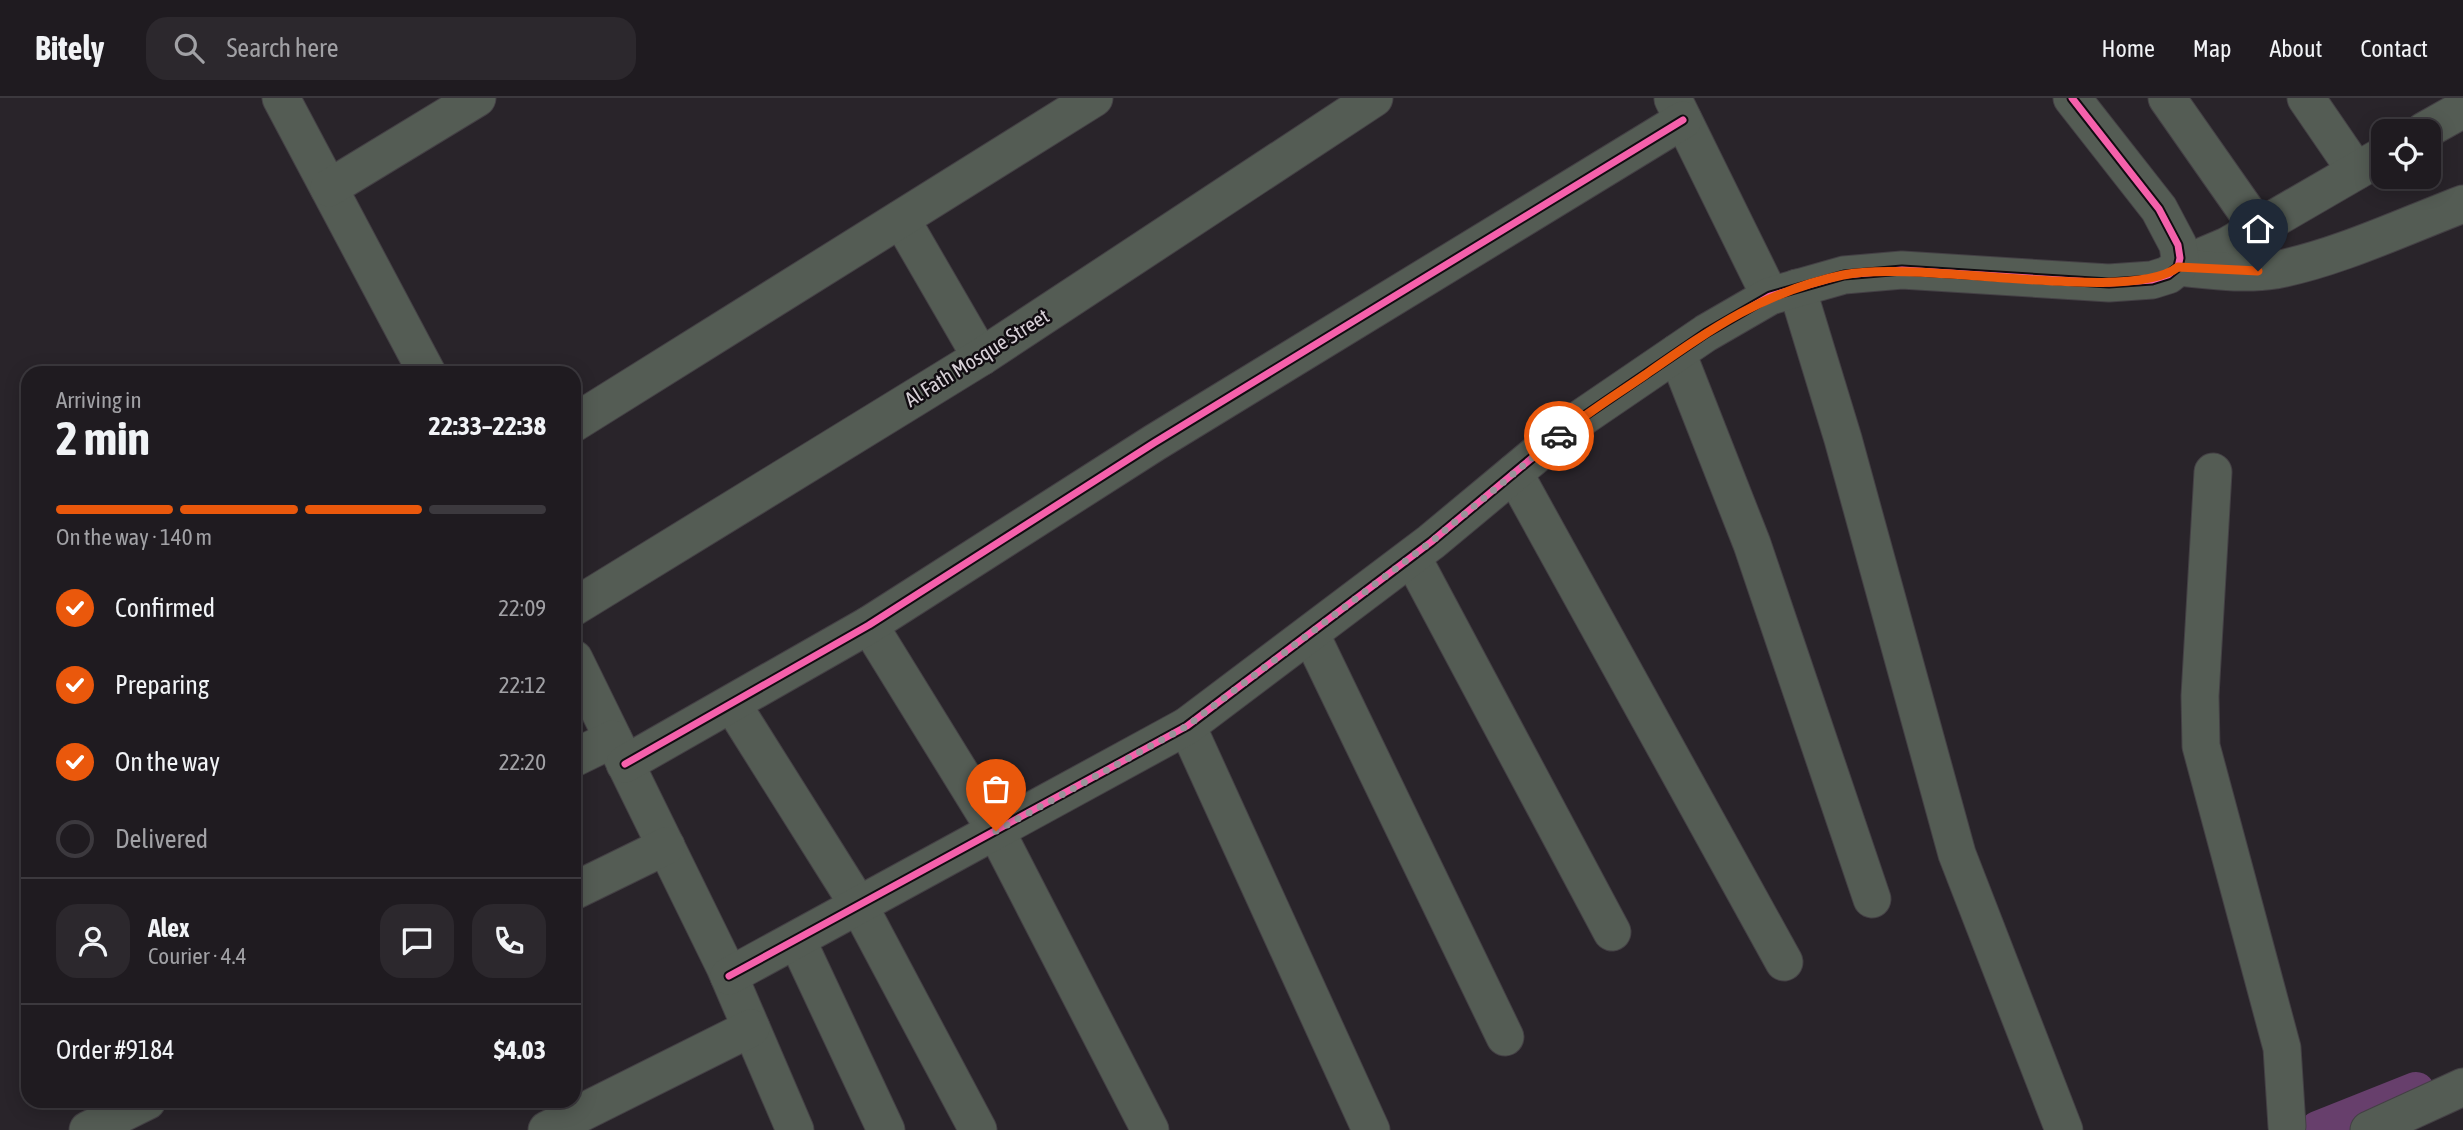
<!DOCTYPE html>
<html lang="en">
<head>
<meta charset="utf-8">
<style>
  :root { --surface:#1f1b20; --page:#2c282d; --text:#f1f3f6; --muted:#a1a1a5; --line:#3c393e; --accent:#ea580c }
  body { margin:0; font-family:"Asap Condensed",sans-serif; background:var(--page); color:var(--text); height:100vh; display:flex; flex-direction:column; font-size:26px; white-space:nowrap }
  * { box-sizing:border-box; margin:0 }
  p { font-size:23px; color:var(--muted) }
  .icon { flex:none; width:38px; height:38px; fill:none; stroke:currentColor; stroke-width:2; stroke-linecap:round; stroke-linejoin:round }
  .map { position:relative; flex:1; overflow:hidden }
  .details { position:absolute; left:21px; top:268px; width:560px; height:742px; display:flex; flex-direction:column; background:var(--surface); border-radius:21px; box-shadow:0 4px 18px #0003,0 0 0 2px var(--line) }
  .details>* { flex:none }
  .fabs { position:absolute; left:2371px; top:21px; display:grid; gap:14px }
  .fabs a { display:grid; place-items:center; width:70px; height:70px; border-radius:14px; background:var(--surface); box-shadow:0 4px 18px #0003,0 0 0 2px var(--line); font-size:35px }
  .pin { position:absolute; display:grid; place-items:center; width:60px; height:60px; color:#fff; margin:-72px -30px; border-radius:50% 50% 50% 0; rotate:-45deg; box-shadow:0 0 7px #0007 }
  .pin .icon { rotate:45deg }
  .courier { position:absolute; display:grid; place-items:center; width:70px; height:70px; margin:-35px; border:5px solid #ea580c; border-radius:50%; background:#fff; color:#222; box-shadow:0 2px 9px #0007 }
  .summary em { font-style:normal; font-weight:700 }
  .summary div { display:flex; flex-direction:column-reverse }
  .summary { display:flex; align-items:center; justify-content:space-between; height:119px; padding:0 35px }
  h1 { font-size:46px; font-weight:700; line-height:52px }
  .bar { display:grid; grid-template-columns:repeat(4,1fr); gap:10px 7px; align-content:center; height:84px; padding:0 35px }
  .bar i { height:9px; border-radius:5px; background:var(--line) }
  .bar .current { background:var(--accent) }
  .bar p { grid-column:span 4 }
  .line { display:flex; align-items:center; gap:18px; padding:0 35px; border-top:2px solid var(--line) }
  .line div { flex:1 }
  .round { display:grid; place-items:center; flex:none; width:74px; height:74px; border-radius:21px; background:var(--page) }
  ol { padding:0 35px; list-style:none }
  li { display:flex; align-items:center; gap:21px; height:77px }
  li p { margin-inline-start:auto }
  li .icon { padding:7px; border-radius:50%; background:var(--accent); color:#fff; stroke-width:4 }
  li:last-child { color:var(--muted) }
  li i { width:38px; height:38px; border:4px solid var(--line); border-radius:50% }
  header { display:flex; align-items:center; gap:42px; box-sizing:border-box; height:98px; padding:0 35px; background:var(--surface); border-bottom:2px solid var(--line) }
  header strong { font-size:33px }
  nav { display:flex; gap:38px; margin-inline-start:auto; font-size:24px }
  .search { width:490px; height:63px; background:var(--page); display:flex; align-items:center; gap:18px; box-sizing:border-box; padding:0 24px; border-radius:21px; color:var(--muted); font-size:26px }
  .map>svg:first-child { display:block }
</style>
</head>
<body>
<header>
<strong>Bitely</strong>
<div class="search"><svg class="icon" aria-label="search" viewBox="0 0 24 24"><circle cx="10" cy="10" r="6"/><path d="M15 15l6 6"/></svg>Search here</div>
<nav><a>Home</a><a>Map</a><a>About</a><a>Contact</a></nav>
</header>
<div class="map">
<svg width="2463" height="1032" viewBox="0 0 2463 1032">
  <rect width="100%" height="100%" fill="#29242a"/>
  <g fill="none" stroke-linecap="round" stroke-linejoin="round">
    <polyline stroke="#673f6c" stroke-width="38" points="2318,1032 2416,993"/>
    <defs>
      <g id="minor">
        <polyline points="281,0 427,275"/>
        <polyline points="2167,0 2258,130"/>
        <polyline points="2306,0 2356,73"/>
        <polyline points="1673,1 1770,198"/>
        <polyline points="2424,33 2463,11"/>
        <polyline points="329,90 477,0"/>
        <polyline points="901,121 981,259"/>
        <polyline points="2182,167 2227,148 2384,57"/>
        <path d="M2178,169C2210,172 2243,177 2275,172C2335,161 2405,128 2463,106"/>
        <polyline points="1797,190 1843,341 1957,756 2064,1032"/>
        <polyline points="1677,255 1752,446 1872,801"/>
        <polyline points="574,325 1094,0"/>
        <polyline points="2213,374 2200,598 2201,648 2282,950 2287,1028"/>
        <polyline points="1514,375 1784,864"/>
        <polyline points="1412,459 1612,834"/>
        <polyline points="574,509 981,259 1374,0"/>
        <polyline points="869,527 996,733 1150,1032"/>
        <polyline points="1311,537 1505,939"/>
        <polyline points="574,561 725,869 795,1032"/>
        <polyline points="732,606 859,808 978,1032"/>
        <polyline points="1187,628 1371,1032"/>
        <polyline points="574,660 613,641"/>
        <polyline points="625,666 869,527 1154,345 1683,22"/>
        <polyline points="574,793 666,748"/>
        <polyline points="797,842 886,1032"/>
        <polyline points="729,878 1187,628 1431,444 1574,325 1706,235 1770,198 1844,177 1902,172 2109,185 2152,182 2168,177 2178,169 2180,160 2178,147 2159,111 2072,0"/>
        <polyline points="88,1032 147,1003"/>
        <polyline points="547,1032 751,930"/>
        <polyline points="2369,1032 2463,989"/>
      </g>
    </defs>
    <use href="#minor" stroke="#444045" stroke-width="39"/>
    <use href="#minor" stroke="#545c54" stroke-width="37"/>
    <defs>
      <g id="cycleway">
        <polyline points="625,666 869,527 1154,345 1683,22"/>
        <polyline points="729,878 1187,628 1431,444 1574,325 1706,235 1770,198 1844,177 1902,172 2109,185 2152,182 2168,177 2178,169 2180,160 2178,147 2159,111 2072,0"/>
      </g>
    </defs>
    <use href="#cycleway" stroke="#110c11" stroke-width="11"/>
    <use href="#cycleway" stroke="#f560ab" stroke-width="7"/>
  </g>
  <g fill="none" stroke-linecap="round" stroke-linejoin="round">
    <polyline stroke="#9a949a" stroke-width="7" stroke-dasharray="0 12.6" points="996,733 1187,628 1431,444 1559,338"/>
    <path stroke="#ea580c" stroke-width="9" d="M1559,338C1586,315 1616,297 1645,277C1711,231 1763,194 1843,177C1920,161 2130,207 2178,169L2258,173"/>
  </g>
  <g text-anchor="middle" stroke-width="5" stroke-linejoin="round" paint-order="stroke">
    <g font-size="21" fill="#d7d0d7" stroke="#110c11">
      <text transform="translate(977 260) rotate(-32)" y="7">Al Fath Mosque Street</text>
    </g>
  </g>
</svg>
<div class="fabs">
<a><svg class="icon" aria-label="locate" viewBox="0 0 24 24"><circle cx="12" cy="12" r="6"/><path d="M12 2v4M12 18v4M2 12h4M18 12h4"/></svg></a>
</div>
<div class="pin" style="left:996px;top:733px;background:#ea580c"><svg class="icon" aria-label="bag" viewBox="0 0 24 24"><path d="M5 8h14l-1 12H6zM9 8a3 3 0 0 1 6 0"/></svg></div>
<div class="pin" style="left:2258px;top:173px;background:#1f2937"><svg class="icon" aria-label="home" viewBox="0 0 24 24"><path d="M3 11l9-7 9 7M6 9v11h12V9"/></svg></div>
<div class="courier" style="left:1559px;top:338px"><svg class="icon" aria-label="car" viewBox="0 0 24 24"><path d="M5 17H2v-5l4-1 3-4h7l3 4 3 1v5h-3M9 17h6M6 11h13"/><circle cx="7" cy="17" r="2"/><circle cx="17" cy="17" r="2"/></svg></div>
<section class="details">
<div class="summary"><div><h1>2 min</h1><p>Arriving in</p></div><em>22:33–22:38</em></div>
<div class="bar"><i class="current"></i><i class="current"></i><i class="current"></i><i></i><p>On the way · 140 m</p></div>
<ol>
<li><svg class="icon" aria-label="check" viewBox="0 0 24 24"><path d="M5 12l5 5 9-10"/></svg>Confirmed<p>22:09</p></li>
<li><svg class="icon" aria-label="check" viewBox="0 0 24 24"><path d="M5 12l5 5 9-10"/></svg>Preparing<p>22:12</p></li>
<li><svg class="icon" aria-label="check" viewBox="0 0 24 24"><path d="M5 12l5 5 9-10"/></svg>On the way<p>22:20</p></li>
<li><i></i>Delivered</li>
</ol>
<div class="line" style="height:126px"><a class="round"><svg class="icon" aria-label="person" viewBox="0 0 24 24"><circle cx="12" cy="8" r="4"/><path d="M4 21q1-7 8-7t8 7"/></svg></a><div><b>Alex</b><p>Courier · 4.4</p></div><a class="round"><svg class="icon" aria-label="chat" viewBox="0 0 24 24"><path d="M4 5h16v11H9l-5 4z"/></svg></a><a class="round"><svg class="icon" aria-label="phone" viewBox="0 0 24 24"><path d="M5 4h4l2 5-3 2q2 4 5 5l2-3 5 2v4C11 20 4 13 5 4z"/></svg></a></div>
<div class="line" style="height:91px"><div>Order #9184</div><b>$4.03</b></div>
</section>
</div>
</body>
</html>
